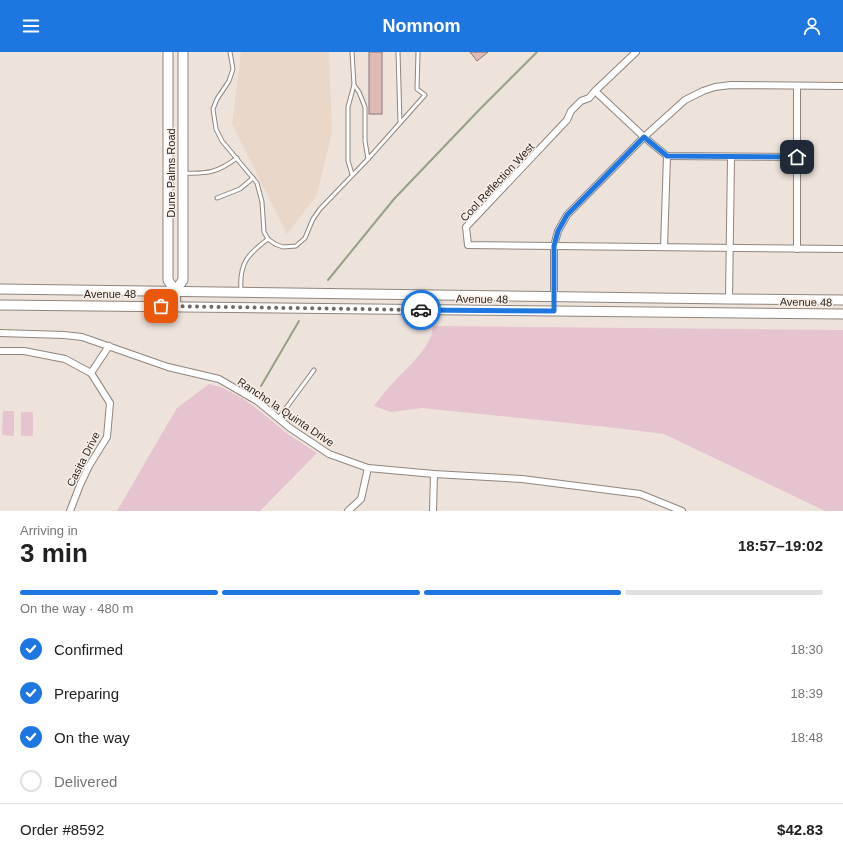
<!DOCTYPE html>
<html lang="en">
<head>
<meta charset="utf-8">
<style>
  :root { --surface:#fff; --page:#f2f2f2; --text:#202124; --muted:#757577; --line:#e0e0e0; --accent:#1e76e0 }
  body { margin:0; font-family:Helvetica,sans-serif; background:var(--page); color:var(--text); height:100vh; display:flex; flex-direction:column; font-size:15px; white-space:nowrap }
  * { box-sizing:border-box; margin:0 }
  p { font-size:13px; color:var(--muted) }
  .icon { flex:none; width:22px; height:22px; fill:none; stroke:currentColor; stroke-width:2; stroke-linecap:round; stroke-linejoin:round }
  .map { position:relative; height:459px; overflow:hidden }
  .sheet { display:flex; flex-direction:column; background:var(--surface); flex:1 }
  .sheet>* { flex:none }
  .pin { position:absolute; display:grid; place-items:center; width:34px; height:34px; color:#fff; margin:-17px; border-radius:8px; box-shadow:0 2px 6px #0006 }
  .courier { position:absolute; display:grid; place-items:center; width:40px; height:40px; margin:-20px; border:3px solid #1e76e0; border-radius:50%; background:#fff; color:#222; box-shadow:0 1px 5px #0007 }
  .head em { font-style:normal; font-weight:700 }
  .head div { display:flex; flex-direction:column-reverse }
  .head { display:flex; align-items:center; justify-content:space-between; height:68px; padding:0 20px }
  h1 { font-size:26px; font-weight:700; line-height:30px }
  .bar { display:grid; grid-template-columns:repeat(4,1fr); gap:6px 4px; align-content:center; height:48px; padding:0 20px }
  .bar i { height:5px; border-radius:3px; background:var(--line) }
  .bar .active { background:var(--accent) }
  .bar p { grid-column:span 4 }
  .line { display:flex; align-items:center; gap:10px; padding:0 20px; border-top:1px solid var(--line) }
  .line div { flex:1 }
  ol { padding:0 20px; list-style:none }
  li { display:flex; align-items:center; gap:12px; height:44px }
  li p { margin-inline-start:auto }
  li .icon { padding:4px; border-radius:50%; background:var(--accent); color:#fff; stroke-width:4 }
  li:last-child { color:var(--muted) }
  li i { width:22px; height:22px; border:2px solid var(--line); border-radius:50% }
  header { display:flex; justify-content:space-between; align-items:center; height:52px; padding:0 20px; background:var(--accent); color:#fff; font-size:18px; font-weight:700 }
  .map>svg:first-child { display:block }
</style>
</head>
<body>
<header><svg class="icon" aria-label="menu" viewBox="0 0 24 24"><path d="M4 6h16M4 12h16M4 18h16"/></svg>Nomnom<svg class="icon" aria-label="person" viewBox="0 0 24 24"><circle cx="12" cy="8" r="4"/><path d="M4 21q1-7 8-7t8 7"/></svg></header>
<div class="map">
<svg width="843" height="459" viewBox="0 0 843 459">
  <rect width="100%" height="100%" fill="#eee3db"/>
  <polygon fill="#e9d8ca" points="241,0 329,0 332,80 317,143 287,182 232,72"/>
  <g fill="#e5c3cf">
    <path d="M433,274L843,278V459H825L664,382L616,376L422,356L391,360L374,354C380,346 385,339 392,332C406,316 432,296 433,274Z"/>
    <polygon points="209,332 223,336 242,346 260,359 285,380 317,401 260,459 117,459 164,378 177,356"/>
    <polygon points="3,359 14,359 14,384 2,383"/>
    <rect x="21" y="360" width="12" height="24"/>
  </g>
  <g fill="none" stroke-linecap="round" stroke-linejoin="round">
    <g stroke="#95a184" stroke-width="2">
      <polyline points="328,228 394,147 480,57 537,0"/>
      <polyline points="261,334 299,269"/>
    </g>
  </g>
  <g fill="#e0bbb6" stroke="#857876">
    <rect x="369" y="0" width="13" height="62"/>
    <polygon points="470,0 488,0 477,9"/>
  </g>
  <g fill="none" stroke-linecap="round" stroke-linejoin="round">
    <defs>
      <g id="lane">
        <polyline points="230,0 233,17 229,29 217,47 213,57 216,77 222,89 257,131 262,150 264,180 268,187 275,192 283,195 296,194 305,186 313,167 320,157 368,107 425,43 417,37 418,0"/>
        <polyline points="352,0 354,33 359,40 365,55 365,89 368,107"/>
        <polyline points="398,0 400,70"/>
        <path d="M185,121C208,122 218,120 237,106"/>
        <polyline points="352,122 348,109 348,55 354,33"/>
        <polyline points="217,146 240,137 253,126"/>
        <path d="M241,238C239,211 248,202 268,187"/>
        <polyline points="278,367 314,318"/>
      </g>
      <g id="street">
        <polyline points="636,0 595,39 589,46 581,49 571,59 567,68 466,175 468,193 843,197"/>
        <polyline points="595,39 644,85 667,104 797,105"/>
        <polyline points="664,195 667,104"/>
        <polyline points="797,197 797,34"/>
        <polyline points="554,245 554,194 558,179 567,163 644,85 685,48 703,39 715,35 731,33 843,34"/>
        <polyline points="729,247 731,105"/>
        <polyline points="0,281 64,283 82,285 168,315 219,327 257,349 290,376 329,402 368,416 434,422 522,427 640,442 682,459"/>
        <polyline points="0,299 24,299 65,307 91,321 110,351 107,385 89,414 80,433 70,459"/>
        <polyline points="91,321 109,294"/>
        <polyline points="348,459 361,447 368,416"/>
        <polyline points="433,459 434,422"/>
      </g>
      <g id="secondary">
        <polyline points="168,0 168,228 175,239 176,254"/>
        <polyline points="0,237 729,247 843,248"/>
        <polyline points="175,239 183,228 183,0"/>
        <polyline points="0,253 843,262"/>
      </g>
    </defs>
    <use href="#lane" stroke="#8f857d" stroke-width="5"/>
    <use href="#street" stroke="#8f857d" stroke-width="8"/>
    <use href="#secondary" stroke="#8f857d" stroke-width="11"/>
    <use href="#lane" stroke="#fff" stroke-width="3"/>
    <use href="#street" stroke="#fff" stroke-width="6"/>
    <use href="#secondary" stroke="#fff" stroke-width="9"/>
  </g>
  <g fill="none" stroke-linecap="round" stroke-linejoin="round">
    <polyline stroke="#6f6863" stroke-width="4" stroke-dasharray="0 7.2" points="161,254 421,258"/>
    <polyline stroke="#1e76e0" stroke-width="5" points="421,258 554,259 554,194 558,179 567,163 644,85 667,104 797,105"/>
  </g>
  <g text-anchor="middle" stroke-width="3" stroke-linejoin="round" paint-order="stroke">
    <g font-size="11" fill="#2a2623" stroke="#fbf0e8">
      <text transform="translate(171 121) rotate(-90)" y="4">Dune Palms Road</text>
      <text transform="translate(497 130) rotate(-47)" y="4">Cool Reflection West</text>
      <text x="110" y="246">Avenue 48</text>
      <text transform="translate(482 247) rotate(1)" y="4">Avenue 48</text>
      <text transform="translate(806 250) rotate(1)" y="4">Avenue 48</text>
      <text transform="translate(286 360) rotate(34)" y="4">Rancho la Quinta Drive</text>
      <text transform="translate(83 407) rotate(-63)" y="4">Casita Drive</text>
    </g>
  </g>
</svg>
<div class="pin" style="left:161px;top:254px;background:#ea580c"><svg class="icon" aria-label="bag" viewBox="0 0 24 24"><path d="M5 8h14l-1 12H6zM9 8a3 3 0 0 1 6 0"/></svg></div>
<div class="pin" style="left:797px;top:105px;background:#1f2937"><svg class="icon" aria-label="home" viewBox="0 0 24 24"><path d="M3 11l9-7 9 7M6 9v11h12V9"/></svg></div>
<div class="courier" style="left:421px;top:258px"><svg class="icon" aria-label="car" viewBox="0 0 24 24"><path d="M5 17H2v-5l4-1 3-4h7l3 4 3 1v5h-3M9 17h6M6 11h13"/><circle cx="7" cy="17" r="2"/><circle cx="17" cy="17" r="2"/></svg></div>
</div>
<section class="sheet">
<div class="head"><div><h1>3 min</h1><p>Arriving in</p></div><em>18:57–19:02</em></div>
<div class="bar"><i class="active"></i><i class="active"></i><i class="active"></i><i></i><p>On the way · 480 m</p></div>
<ol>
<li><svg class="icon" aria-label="check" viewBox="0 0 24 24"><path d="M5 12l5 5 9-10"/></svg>Confirmed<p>18:30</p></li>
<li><svg class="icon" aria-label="check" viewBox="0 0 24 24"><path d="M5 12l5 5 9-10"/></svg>Preparing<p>18:39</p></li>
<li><svg class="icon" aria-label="check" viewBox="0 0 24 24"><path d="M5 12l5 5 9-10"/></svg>On the way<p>18:48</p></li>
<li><i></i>Delivered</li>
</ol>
<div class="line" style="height:52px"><div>Order #8592</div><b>$42.83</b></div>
</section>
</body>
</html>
